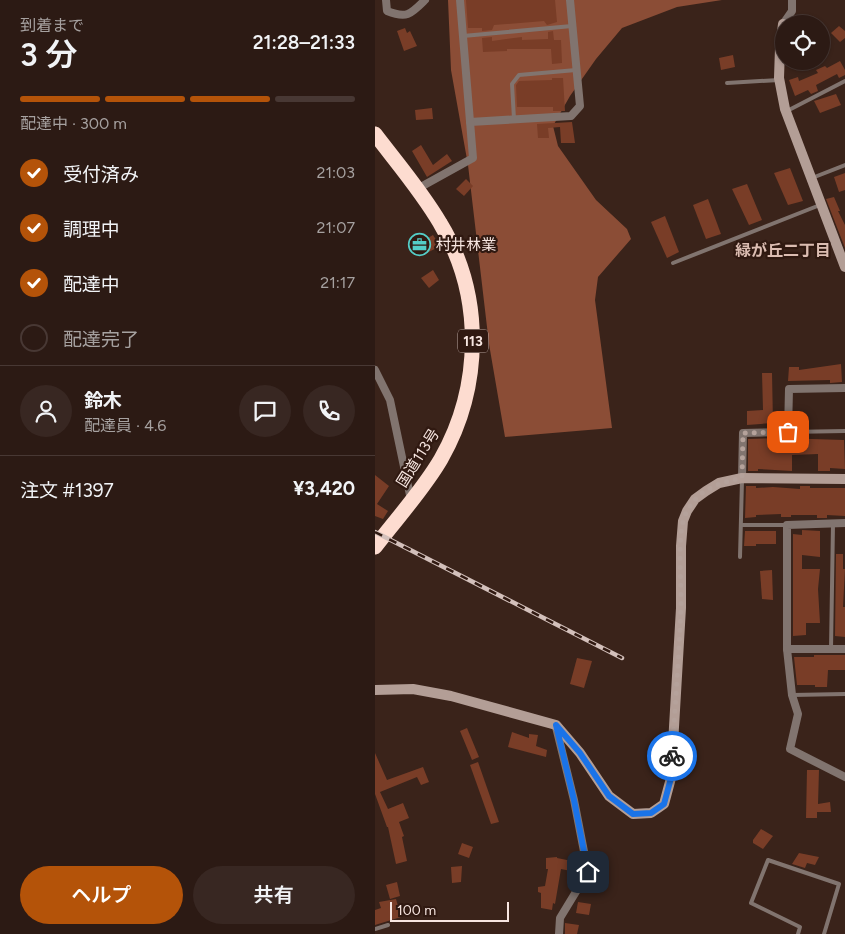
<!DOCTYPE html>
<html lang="ja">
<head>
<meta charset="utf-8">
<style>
  :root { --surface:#2c1a14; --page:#382722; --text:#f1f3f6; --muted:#a6a1a0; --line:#483834; --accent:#b45309 }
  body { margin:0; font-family:Figtree,"Noto Sans JP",sans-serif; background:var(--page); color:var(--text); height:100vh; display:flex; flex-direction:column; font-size:19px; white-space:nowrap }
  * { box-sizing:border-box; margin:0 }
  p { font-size:16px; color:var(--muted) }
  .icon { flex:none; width:28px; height:28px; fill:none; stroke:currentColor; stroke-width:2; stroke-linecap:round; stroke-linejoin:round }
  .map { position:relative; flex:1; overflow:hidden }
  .drawer { display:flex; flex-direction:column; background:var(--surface); width:375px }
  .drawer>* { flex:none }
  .tools { position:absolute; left:400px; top:15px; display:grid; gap:10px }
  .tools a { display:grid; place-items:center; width:55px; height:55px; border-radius:50%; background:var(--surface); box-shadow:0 1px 4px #0004,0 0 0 1px var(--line); font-size:25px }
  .scale { position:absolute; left:15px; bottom:12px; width:119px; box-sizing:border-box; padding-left:5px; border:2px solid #f7e6e1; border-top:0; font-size:14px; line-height:18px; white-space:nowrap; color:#f7e6e1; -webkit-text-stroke:4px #301911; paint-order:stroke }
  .pin { position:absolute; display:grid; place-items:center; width:42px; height:42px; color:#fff; margin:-21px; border-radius:10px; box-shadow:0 2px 8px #0006 }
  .courier { position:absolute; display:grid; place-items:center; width:50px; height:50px; margin:-25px; border:4px solid #1a73e8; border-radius:50%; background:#fff; color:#222; box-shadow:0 1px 6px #0007 }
  .head em { font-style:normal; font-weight:600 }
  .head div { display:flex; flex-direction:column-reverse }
  .head { display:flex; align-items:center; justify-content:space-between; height:85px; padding:0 20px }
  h1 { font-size:32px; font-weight:600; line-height:38px }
  .bar { display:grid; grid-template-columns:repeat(4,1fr); gap:8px 5px; align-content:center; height:60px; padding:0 20px }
  .bar i { height:6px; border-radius:4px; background:var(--line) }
  .bar .selected { background:var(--accent) }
  .bar p { grid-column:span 4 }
  .line { display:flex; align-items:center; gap:12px; padding:0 20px; border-top:1px solid var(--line) }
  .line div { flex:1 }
  .round { display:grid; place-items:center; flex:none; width:52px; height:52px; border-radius:26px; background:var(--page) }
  ol { padding:0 20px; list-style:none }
  li { display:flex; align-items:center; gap:15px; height:55px }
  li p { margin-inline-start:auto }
  li .icon { padding:5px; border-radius:50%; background:var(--accent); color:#fff; stroke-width:4 }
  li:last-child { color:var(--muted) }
  li i { width:28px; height:28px; border:2px solid var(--line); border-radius:50% }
  .action { display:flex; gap:10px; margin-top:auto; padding:10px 20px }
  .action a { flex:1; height:58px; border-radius:30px; background:var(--accent); color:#fff; font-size:20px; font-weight:600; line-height:58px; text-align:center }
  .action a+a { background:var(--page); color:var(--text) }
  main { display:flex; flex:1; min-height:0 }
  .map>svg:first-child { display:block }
</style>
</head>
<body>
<main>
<section class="drawer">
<div class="head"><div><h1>3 分</h1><p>到着まで</p></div><em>21:28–21:33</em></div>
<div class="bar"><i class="selected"></i><i class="selected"></i><i class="selected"></i><i></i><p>配達中 · 300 m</p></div>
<ol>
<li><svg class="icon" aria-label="check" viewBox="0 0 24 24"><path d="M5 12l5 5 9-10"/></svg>受付済み<p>21:03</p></li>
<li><svg class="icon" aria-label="check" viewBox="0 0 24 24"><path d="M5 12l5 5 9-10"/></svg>調理中<p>21:07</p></li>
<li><svg class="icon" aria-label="check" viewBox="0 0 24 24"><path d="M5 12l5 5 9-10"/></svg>配達中<p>21:17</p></li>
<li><i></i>配達完了</li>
</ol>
<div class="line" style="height:90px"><a class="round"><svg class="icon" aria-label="person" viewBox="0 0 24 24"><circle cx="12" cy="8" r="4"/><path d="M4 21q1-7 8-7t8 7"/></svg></a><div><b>鈴木</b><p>配達員 · 4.6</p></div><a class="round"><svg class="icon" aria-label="chat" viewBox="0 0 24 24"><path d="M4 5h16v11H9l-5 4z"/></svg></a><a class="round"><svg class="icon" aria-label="phone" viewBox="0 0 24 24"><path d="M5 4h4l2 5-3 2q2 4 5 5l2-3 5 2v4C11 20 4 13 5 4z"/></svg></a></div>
<div class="line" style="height:65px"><div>注文 #1397</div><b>¥3,420</b></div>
<div class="action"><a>ヘルプ</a><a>共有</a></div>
</section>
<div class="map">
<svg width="470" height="934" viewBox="0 0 470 934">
  <rect width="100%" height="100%" fill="#3a231a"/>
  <polygon fill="#8b4d36" points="73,0 347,0 302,7 247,28 221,59 195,96 178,126 183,146 221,200 252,229 256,239 223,277 220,300 237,428 130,437 114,344 93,165 76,70"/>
  <g fill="#793d27">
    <polygon points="91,0 180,0 182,22 172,25 169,21 119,25 117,30 107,31 107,28 93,28"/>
    <polygon points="464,26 470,31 470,38 465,42 456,33"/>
    <polygon points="30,28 32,33 35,31 42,46 29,51 22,31"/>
    <polygon points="178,31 179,40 186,40 187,63 177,64 176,49 132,49 132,51 108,52 107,38 117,37 117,41 147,37 147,40 173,39 173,32"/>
    <polygon points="358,55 360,67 346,70 344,58"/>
    <polygon points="465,61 470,70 470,75 464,78 462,74 441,85 443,91 436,94 433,90 420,96 414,80 423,77 424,81 443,73 441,70 450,66 452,68"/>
    <polygon points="177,78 188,78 190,111 178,111 178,107 142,107 141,85 144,81 177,80"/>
    <polygon points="461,94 466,105 445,113 439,101"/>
    <polygon points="57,108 58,119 41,120 40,110"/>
    <polygon points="197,122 200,143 186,143 185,127 173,128 174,138 163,138 162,124"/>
    <polygon points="46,145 58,165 72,154 77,161 52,177 37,151"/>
    <polygon points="415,168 428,201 413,205 399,173"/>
    <polygon points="470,173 470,190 464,192 459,177"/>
    <polygon points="91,179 98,186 89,196 81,189"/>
    <polygon points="372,184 387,220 374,225 357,189"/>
    <polygon points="459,197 465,211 463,211 470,225 470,248 451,199"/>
    <polygon points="333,199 346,234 331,239 318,205"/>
    <polygon points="290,216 304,252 292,258 276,222"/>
    <polygon points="58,235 65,246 52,253 46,242"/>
    <polygon points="58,270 64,280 54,288 46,278"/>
    <polygon points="466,364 467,382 455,383 455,380 413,381 414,367 424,367 424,370"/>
    <polygon points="387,373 397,373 398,423 372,425 372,411 388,410"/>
    <polygon points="405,438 469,440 470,469 455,468 455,471 443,471 443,454 417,455 417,471 383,469 383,471 373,471 373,439"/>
    <polygon points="0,475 14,486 2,504 13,511 8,519 0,516"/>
    <polygon points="371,486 381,486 381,488 398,487 425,489 425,486 435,486 435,488 470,488 470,516 452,515 452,518 442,518 442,515 416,515 416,517 406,517 406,514 381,515 381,517 370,518"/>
    <polygon points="427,530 445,531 445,557 427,555 427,569 445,569 443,589 445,623 431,623 431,635 418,636 418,534 427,535"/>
    <polygon points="370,531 401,531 401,544 381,544 381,546 369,546"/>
    <polygon points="461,554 468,554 468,569 470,569 468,607 470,607 470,637 460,636"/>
    <polygon points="397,570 398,600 387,599 385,571"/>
    <polygon points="439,655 470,655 470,670 453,670 452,687 440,687 440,685 422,685 419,657 439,657"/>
    <polygon points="202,658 217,661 209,688 195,684"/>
    <polygon points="92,728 104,757 97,760 85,731"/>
    <polygon points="137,732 154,738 154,734 163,735 161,746 172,750 171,757 133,747"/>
    <polygon points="0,753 12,780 48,767 54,782 46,785 42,777 5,792 13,809 28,803 34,818 24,822 29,836 27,837 32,861 21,864 13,827 12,827 0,794"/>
    <polygon points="103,762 124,822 116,824 95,765"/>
    <polygon points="432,770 444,770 443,804 455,802 456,812 442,812 442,818 431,818"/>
    <polygon points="386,829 398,836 388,849 378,843 378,840"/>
    <polygon points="87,843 98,847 94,858 83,854"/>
    <polygon points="424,853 444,857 440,865 432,863 430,868 417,864"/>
    <polygon points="182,857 182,858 202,862 201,872 186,869 180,904 178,903 177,910 166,908 166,893 163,892 163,887 170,886 173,869 171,869 171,858"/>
    <polygon points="87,866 86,882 77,883 76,867"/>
    <polygon points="22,882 25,896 15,899 11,885"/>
    <polygon points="21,899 26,917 0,925 0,910 6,908 4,902"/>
    <polygon points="203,902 216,904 214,915 201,913"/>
    <polygon points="190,923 204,925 202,934 190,934"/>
  </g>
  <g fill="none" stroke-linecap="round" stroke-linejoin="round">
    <g stroke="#81746f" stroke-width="4">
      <polyline points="88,36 197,26"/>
      <polyline points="352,83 404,80"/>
      <polyline points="412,111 470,81"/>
      <polyline points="139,119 137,84 144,75 201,70"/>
      <polyline points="437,178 470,165"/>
      <polyline points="298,263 445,205"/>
      <polyline points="413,432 470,431"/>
      <polyline points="366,525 412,525"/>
      <polyline points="365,557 367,480"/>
      <polyline points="456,649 458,524"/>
      <polyline points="417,695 470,694"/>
      <polyline points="0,929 13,925"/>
      <polyline points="423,934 425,927 376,903 393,860 464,884 449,934"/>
    </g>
    <g stroke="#81746f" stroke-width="8">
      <path d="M11,0L12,11C32,19 36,14 50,0"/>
      <polyline points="408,24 417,11 417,0"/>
      <polyline points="95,122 196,116 205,106 195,0"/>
      <polyline points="42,189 98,158 85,0"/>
      <polyline points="0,370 15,400 36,500"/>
      <polyline points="367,478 368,433 413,432 414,389 470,388"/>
      <polyline points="470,523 412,525 412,649 417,695 423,714 415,749 470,777"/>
      <polyline points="412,649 470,649"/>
      <polyline points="181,727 199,800 213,872 185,918 184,934"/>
    </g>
    <g stroke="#b39e96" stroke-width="10">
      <polyline points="408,24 405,48 404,78 410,109 470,267"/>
      <polyline points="0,690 38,689 76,696 181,725 205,753 234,796 258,814 276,813 289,804 296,778 306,608 306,546 308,521 312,511 320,499 331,491 344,483 367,478 470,479"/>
    </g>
    <path stroke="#fddcd0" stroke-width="15" d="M0,134C22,163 47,192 65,223C109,295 107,387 66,459C48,490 22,518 0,547"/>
    <defs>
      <polyline id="rail" points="0,532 247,658"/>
    </defs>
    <use href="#rail" stroke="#d3c0bb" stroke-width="4.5"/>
    <use href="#rail" stroke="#301911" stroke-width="2.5" stroke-dasharray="8" stroke-linecap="butt"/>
  </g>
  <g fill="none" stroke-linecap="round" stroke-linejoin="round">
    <path stroke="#b5a29b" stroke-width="5" stroke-dasharray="0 9" d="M297,756C300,707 304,657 306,608C307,583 301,534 311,513C323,489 343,483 367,478L368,433L413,432"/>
    <polyline stroke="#1a73e8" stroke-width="6" points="213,872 199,800 181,725 205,753 234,796 258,814 276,813 289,804 296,778 297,756"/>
  </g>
  <defs>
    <symbol id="office-ring" viewBox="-11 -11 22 22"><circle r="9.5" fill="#301911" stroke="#54cdc7" stroke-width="1.5"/><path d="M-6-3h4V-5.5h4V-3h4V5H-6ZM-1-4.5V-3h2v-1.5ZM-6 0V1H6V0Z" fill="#54cdc7"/></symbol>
  </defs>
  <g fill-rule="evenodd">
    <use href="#office-ring" x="32" y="232" width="25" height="25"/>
  </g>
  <g text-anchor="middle" stroke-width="4.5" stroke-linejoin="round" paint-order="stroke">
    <rect fill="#301911" stroke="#bba8a3" stroke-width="1" x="83" y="329.5" width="30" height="23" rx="4"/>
    <g font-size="14" font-weight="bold" fill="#f7e6e1">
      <text x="98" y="346">113</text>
    </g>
    <g font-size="15" fill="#f7e6e1" stroke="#301911" text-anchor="start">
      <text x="61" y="250">村井林業</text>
    </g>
    <g font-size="15" fill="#f7e6e1" stroke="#301911">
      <text transform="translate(43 458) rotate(-58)" y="5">国道113号</text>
    </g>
    <g font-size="16" font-weight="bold" fill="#dbbcb1" stroke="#301911">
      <text x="408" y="256">緑が丘二丁目</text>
    </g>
  </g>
</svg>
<div class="tools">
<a><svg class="icon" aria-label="locate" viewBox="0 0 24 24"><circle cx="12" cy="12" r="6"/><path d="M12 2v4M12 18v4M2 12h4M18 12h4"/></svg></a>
</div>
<div class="scale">100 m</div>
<div class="pin" style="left:413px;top:432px;background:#ea580c"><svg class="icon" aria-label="bag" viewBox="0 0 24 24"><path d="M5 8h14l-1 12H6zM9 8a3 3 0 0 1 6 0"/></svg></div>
<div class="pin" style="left:213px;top:872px;background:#1f2937"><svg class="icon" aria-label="home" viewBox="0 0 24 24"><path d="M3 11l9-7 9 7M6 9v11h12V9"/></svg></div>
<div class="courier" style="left:297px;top:756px"><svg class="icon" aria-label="bike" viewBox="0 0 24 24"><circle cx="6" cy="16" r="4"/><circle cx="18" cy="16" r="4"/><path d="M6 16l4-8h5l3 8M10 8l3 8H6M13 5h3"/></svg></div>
</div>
</main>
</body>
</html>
